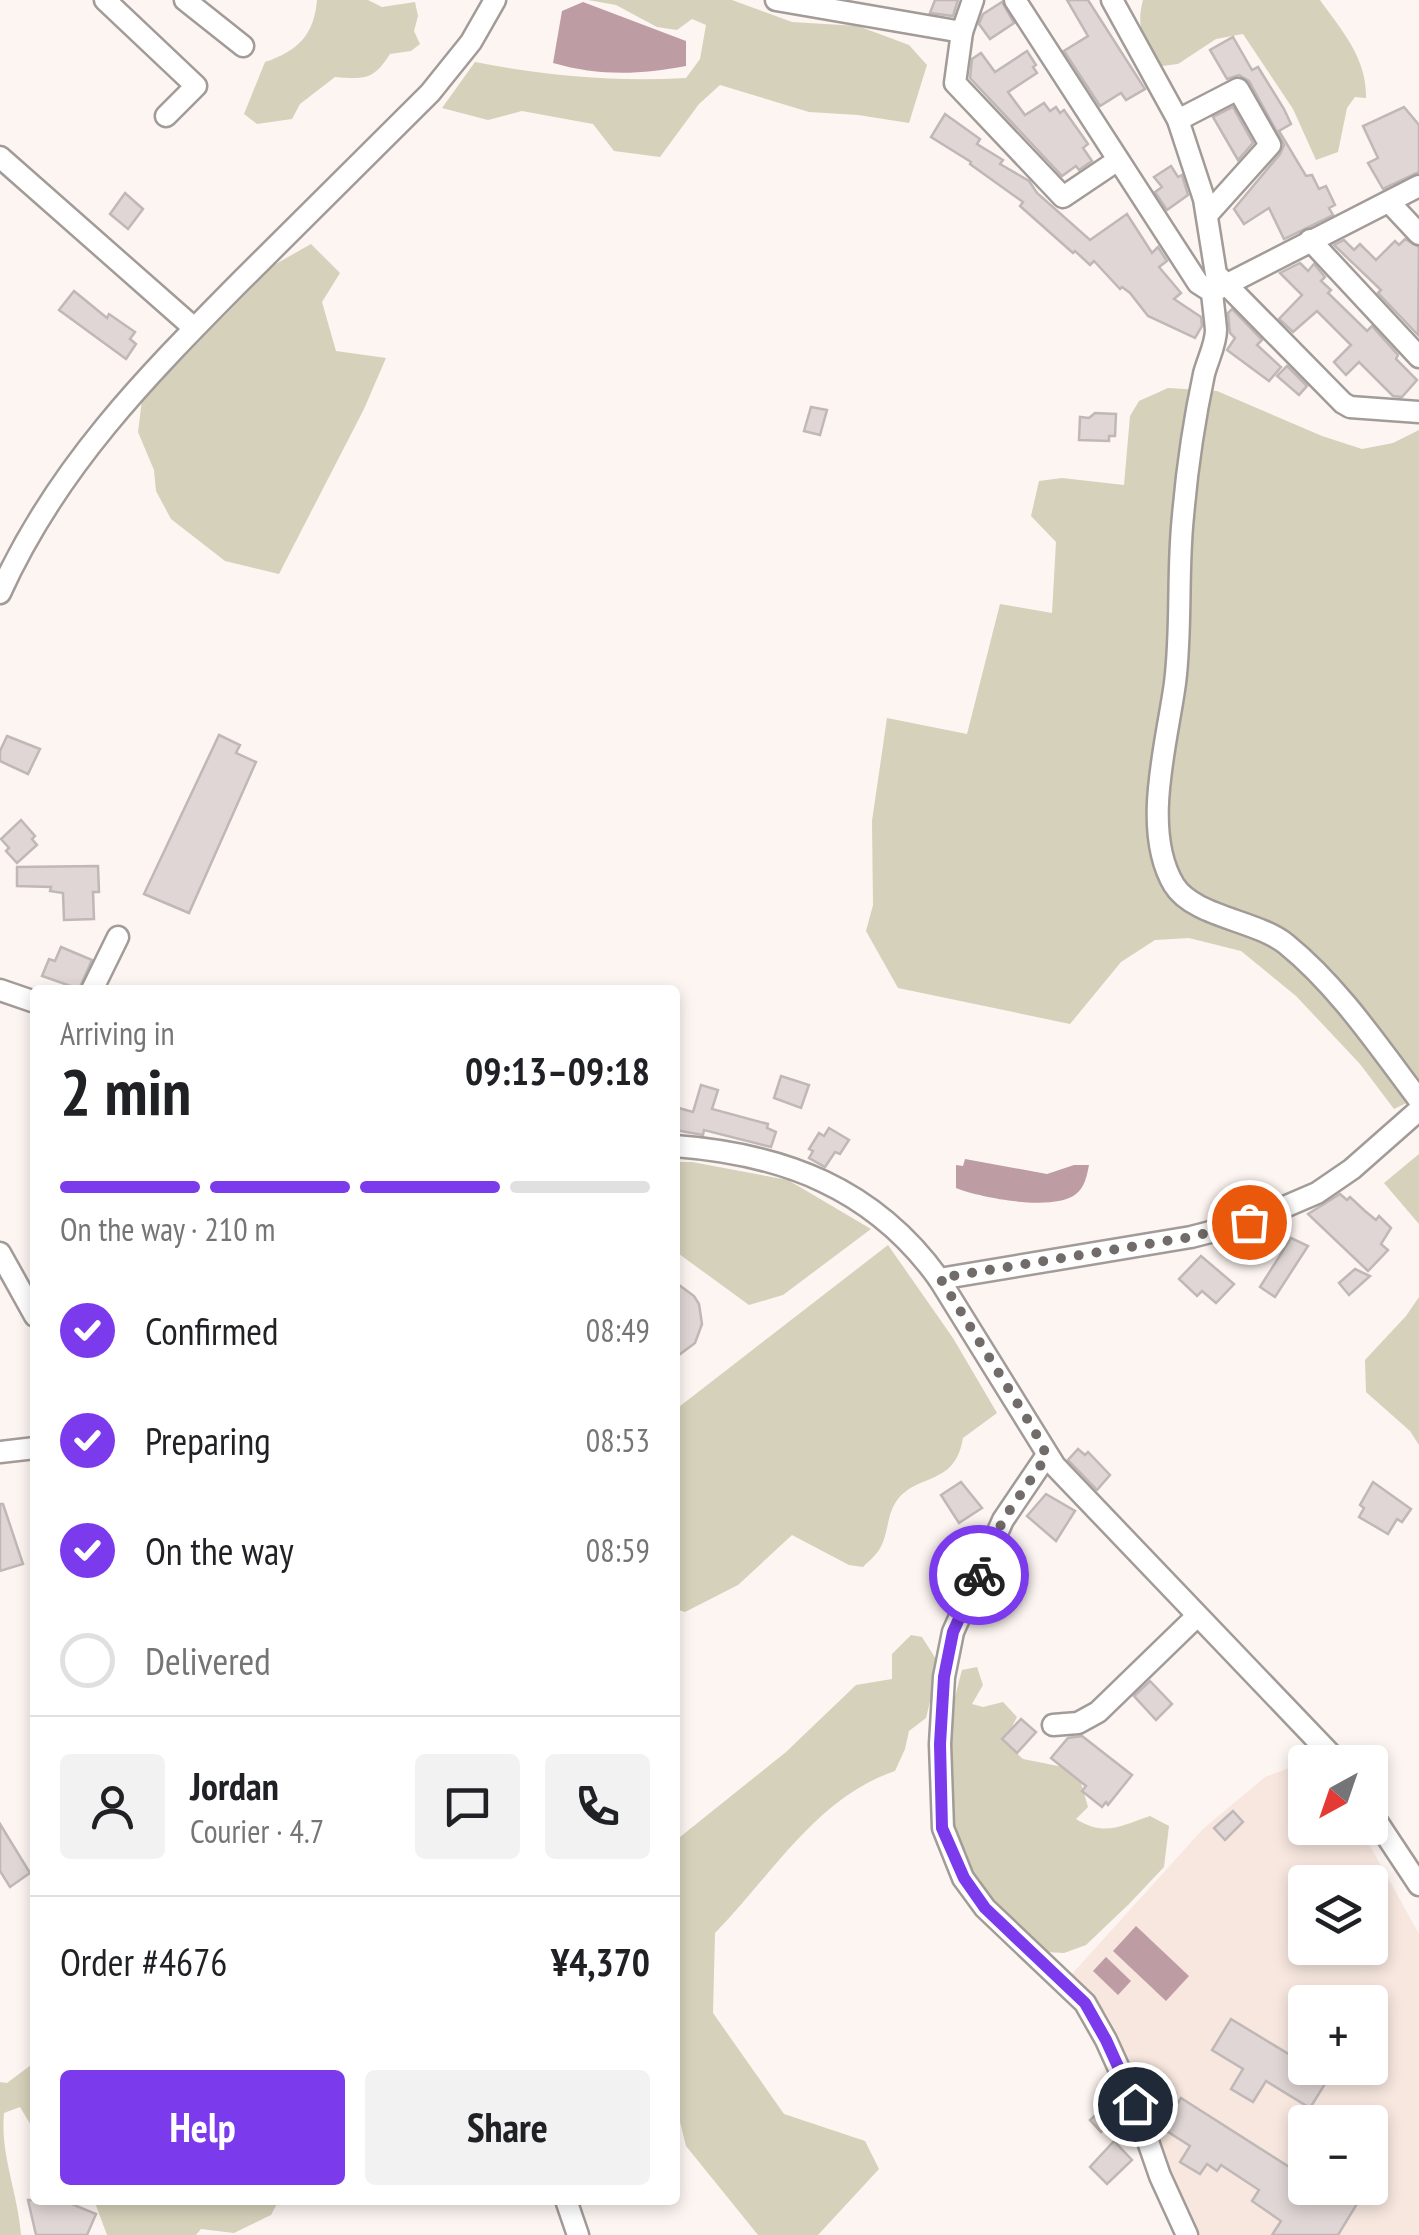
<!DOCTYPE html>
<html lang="en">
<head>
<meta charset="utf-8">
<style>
  :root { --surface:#fff; --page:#f2f2f2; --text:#202124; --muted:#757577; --line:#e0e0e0; --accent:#7c3aed }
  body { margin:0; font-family:"PT Sans Narrow",sans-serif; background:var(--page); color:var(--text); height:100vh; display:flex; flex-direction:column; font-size:38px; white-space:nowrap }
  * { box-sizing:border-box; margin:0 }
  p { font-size:32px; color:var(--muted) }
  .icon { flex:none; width:55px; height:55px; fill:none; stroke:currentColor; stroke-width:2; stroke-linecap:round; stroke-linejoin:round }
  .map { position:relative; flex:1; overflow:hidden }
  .side { position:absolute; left:30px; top:985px; width:650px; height:1220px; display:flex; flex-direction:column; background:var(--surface); border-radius:10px; box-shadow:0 5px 15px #0003 }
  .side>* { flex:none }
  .needle { width:65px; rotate:220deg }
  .controls { position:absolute; left:1288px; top:1745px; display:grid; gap:20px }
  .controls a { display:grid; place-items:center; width:100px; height:100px; border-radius:10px; background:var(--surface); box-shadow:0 5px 15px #0003; font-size:50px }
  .pin { position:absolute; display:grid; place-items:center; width:85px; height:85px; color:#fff; margin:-42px; border:5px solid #fff; border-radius:50%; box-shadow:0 2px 10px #0007 }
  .courier { position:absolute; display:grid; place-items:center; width:100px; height:100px; margin:-50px; border:8px solid #7c3aed; border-radius:50%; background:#fff; color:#222; box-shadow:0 2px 12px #0007 }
  .head em { font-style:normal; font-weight:700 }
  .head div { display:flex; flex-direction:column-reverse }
  .head { display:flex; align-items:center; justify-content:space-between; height:170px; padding:0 30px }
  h1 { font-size:65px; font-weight:700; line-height:75px }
  .bar { display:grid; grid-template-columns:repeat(4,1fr); gap:15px 10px; align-content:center; height:120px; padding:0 30px }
  .bar i { height:12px; border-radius:8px; background:var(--line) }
  .bar .selected { background:var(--accent) }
  .bar p { grid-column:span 4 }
  .line { display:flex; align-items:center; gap:25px; padding:0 30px; border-top:2px solid var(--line) }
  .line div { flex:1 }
  .round { display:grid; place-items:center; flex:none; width:105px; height:105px; border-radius:10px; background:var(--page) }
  ol { padding:0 30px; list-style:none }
  li { display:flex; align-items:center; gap:30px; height:110px }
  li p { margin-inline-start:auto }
  li .icon { padding:10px; border-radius:50%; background:var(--accent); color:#fff; stroke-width:4 }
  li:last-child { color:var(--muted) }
  li i { width:55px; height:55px; border:5px solid var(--line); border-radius:50% }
  .primary-button { display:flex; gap:20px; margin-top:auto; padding:20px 30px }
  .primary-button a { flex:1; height:115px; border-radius:10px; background:var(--accent); color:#fff; font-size:40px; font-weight:700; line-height:115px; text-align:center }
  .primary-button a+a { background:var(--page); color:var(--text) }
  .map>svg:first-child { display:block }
</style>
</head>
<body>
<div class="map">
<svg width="1419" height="2235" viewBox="0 0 1419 2235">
  <rect width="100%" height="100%" fill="#fdf5f1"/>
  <path fill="#f7e7df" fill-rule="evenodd" d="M1305,1762V1828H1360L1419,1934V2235H1200L1165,2168L1119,2037L1106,2013L1071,1975L1203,1829L1265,1777ZM1305,1882H1370V1948H1305ZM1305,2002H1370V2068H1305ZM1305,2122H1370V2188H1305Z"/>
  <g fill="#d5d1ba">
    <path d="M317,0H368L382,7L415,2L418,16L414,31L420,44L411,51L390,54C373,81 364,79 335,77L300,104L292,119L257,124L244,114L265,62C298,51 314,35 317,0Z"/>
    <path d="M588,0H732L792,22L858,26L909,45L927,65L909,123L858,115L809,112L720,85L699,104L660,157L614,151L593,124L522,111L488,120L442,108L475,62C545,76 615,82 686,78L700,59L706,25L692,19L677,30L657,27L616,5Z"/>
    <path d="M1143,0H1320C1342,31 1367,58 1366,98L1355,97L1347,108L1338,152L1316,160L1293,109L1243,34L1216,39L1178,64L1162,66C1145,41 1135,30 1143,0Z"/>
    <polygon points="311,244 340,273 322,302 336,351 386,358 364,409 279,574 225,561 171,519 156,491 154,470 138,432 142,400 274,265"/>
    <polygon points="1168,388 1217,391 1322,436 1362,449 1393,443 1419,430 1419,1097 1394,1109 1360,1064 1296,996 1241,951 1189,938 1155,940 1121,962 1070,1024 898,988 866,931 873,905 872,821 887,718 967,734 1000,604 1052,613 1056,542 1031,516 1039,481 1062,478 1124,485 1130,416 1139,401"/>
    <polygon points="1419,1154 1419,1224 1384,1183"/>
    <polygon points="675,1162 692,1162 788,1180 871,1229 783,1295 749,1305 675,1251"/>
    <path d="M888,1245L953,1338L997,1413L963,1438C955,1486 919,1473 898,1499C886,1514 889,1535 879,1550C875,1556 868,1562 863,1567L849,1565L792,1535L738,1585L685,1612L675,1609V1410Z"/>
    <polygon points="1419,1297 1419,1445 1410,1431 1366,1392 1365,1360 1406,1316"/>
    <path d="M911,1635L922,1637L939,1664L926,1718L909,1731L905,1749L895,1771C817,1797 771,1876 715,1933L713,2013L784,2114L865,2141L879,2169L818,2235H758L686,2146L675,2102V1841L786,1752L856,1685L892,1679V1654Z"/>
    <path d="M977,1667L983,1685L972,1704L983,1707L1003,1702L1017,1717L1004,1742L1023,1759L1068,1768L1079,1776L1088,1807L1076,1819C1105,1837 1120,1826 1150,1816L1169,1826L1164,1867L1129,1904L1086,1945L1064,1953L1046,1952C1027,1935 1006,1918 990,1899C937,1831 940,1748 962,1670Z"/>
    <path d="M35,2062V2132L20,2107L4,2113C0,2155 18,2193 21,2235H0V2082L7,2083Z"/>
    <polygon points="94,2200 279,2200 271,2215 234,2233 201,2229 196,2235 107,2235"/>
  </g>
  <g fill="#be9ca4">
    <path d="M583,2L686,41V66C639,75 598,76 553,63L562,11Z"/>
    <path d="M965,1159L1047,1174L1074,1165H1089C1087,1175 1085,1187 1076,1194C1054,1212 981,1198 956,1188V1165L963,1166Z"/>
    <polygon points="1136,1926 1189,1976 1166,2001 1113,1951"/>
    <polygon points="1106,1957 1131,1981 1118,1995 1093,1971"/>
  </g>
  <g fill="#dfd6d5" stroke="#c0b8b7" stroke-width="2.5">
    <polygon points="935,0 958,0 953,16 930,13"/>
    <polygon points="1067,0 1088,0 1145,89 1126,100 1121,93 1100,106 1064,51 1088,36"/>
    <polygon points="1002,2 1014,23 990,39 979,24 983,14"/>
    <polygon points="1233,37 1252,70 1258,67 1284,109 1291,124 1279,131 1306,176 1312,175 1319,189 1326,186 1335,205 1329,208 1333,215 1284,239 1269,208 1244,224 1234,209 1280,154 1284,145 1249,81 1239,75 1227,79 1210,50"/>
    <polygon points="1027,51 1036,65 1033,67 1037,73 1008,92 1025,115 1044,103 1050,111 1056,107 1060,113 1064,110 1088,144 1083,148 1092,161 1079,170 1076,166 1062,176 970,78 972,59 981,53 995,72"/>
    <polygon points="1233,107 1253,143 1238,160 1213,117"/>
    <polygon points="1404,107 1419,125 1419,172 1383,189 1368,163 1378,158 1363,126"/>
    <polygon points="945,114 980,139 977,144 1003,160 1000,164 1029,181 1037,193 1090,240 1127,214 1152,253 1158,247 1167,261 1159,267 1181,293 1174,299 1201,317 1202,326 1195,338 1148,316 1130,293 1122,287 1120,289 1094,261 1090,265 1075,251 1073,253 1020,206 1023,202 970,164 971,162 931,137"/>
    <polygon points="1171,166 1178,177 1182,175 1188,195 1167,210 1155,192 1162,187 1154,177"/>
    <polygon points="125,193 143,209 128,229 110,214"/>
    <polygon points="1405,239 1419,247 1418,335 1378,293 1381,290 1334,245 1344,240 1354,250 1360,244 1376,260 1395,241 1399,245"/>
    <polygon points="1300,263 1308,271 1314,264 1325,277 1321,281 1331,290 1328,293 1367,331 1372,326 1398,355 1396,359 1417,380 1402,397 1393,396 1359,362 1346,375 1334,362 1351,345 1317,311 1293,332 1279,319 1302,295 1280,273"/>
    <polygon points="74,291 107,318 109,314 135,332 130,339 136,344 126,359 59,310"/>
    <polygon points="1232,309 1262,340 1257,345 1281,367 1269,381 1227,350 1235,338 1230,333 1228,313"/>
    <polygon points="1287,366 1307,386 1299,395 1277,376"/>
    <polygon points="811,407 827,410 820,435 804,431"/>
    <polygon points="1095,413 1116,414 1115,436 1109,436 1109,441 1079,440 1080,417 1089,418"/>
    <polygon points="219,735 240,745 236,753 256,762 189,913 144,894"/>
    <polygon points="7,736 40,749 28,774 0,761 0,751"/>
    <polygon points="21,820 35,836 32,839 37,845 17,863 6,851 9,848 1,839"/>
    <polygon points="98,866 99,892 93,892 94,919 64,920 63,893 50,891 51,887 17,886 17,867"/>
    <polygon points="61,947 92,960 79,989 42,976 49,959 55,961"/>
    <polygon points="781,1076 809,1085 801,1108 774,1098"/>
    <polygon points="701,1085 718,1090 712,1109 768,1124 767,1128 776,1132 771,1147 704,1130 703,1135 675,1130 675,1107 693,1112"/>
    <polygon points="829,1128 849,1140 840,1154 835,1152 825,1167 809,1158 813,1151 809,1149 819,1133 824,1136"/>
    <polygon points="1340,1194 1347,1200 1350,1197 1365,1211 1376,1220 1379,1216 1391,1228 1381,1244 1388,1250 1368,1271 1308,1214"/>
    <polygon points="1291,1238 1308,1246 1275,1297 1260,1287"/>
    <polygon points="1201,1256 1234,1284 1216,1303 1202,1291 1197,1296 1179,1279"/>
    <polygon points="1355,1269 1370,1276 1349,1295 1339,1283"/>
    <polygon points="675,1282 694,1296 699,1304 702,1324 695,1343 675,1358"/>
    <polygon points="1078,1449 1085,1455 1088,1452 1110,1475 1097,1490 1068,1460"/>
    <polygon points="961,1482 982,1508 959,1523 941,1495"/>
    <polygon points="1373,1482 1411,1509 1402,1522 1397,1519 1388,1534 1359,1517 1364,1508 1360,1505"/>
    <polygon points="1046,1494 1075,1511 1056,1541 1027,1516"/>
    <polygon points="0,1504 3,1504 23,1564 0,1571"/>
    <polygon points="953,1547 972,1553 963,1577 944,1569"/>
    <polygon points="1150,1681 1172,1704 1156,1720 1134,1696"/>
    <polygon points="1021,1719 1036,1732 1017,1753 1002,1739"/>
    <polygon points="1082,1736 1132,1775 1108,1805 1106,1802 1102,1807 1082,1791 1086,1786 1051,1758 1068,1738"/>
    <polygon points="1233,1811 1243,1822 1225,1840 1214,1828"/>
    <polygon points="0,1824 30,1873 10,1887 0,1871"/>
    <polygon points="1231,2019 1305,2064 1305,2068 1328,2079 1310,2108 1266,2081 1253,2102 1231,2089 1243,2069 1212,2050"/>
    <polygon points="1181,2098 1305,2177 1305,2188 1321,2188 1337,2198 1343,2188 1360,2199 1338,2235 1272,2235 1281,2221 1252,2201 1259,2190 1221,2165 1217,2171 1207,2164 1200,2174 1180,2162 1190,2146 1162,2128"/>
    <polygon points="1113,2099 1123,2111 1101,2132 1090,2120"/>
    <polygon points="1114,2141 1132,2160 1107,2184 1090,2167"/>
    <polygon points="28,2200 62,2200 96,2214 87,2235 36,2235"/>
  </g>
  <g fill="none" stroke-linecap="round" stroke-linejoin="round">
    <defs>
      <g id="minor">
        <polyline points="105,0 196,86 166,116"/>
        <polyline points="185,0 243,46"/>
        <polyline points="776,0 962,32 973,0"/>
        <polyline points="1015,0 1198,283 1212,292"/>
        <polyline points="1112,0 1178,120 1204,199 1216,274 1343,403 1350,407 1419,412"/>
        <polyline points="962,32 955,83 1063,197 1118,160"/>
        <polyline points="1178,120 1238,89 1270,145 1207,215"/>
        <polyline points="0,157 194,328"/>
        <path d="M1419,186L1212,292C1213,304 1215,317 1216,330C1216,344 1208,359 1204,374C1194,421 1187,469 1183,516C1177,572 1182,628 1175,683C1167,743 1141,830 1174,885C1194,917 1256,920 1286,944C1338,986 1379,1047 1419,1100"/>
        <polyline points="1389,202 1419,234"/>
        <polyline points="1310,240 1419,357"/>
        <path d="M0,593C57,467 145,378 241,281C304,218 367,156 430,93L471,42L495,0"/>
        <polyline points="0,990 35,1002"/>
        <polyline points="92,990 118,937"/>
        <path d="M675,1146C783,1154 874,1188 939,1279L1191,1237L1249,1222L1317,1193L1352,1169L1419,1110"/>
        <polyline points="0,1253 35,1316"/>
        <polyline points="939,1279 1055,1466 1338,1762"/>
        <polyline points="0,1452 35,1448"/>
        <polyline points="1047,1455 1003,1520 953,1632 944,1677 940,1744 943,1828 963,1878 985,1908 1085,2003 1106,2040 1135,2104 1160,2176 1187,2235"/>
        <polyline points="1053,1725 1078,1723 1098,1712 1197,1616"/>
        <polyline points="1370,1811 1419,1885"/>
        <polyline points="566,2200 578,2235"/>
      </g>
    </defs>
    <use href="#minor" stroke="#a29b97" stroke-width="25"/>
    <use href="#minor" stroke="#fff" stroke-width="20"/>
  </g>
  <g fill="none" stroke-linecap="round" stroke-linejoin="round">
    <polyline stroke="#716c6a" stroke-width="10" stroke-dasharray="0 18" points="979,1575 1003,1520 1047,1456 1034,1430 940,1278 1191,1237 1249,1222"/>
    <polyline stroke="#7c3aed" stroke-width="12" points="979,1575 953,1632 944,1677 940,1744 942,1828 964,1878 985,1908 1085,2003 1106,2040 1135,2104"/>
  </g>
</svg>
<div class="controls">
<a><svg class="needle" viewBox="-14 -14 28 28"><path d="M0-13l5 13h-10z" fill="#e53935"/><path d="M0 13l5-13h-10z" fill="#757577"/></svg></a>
<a><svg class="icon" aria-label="layers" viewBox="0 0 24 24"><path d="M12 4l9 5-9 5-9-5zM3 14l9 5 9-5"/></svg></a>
<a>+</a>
<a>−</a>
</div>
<div class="pin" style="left:1249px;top:1222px;background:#ea580c"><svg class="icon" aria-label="bag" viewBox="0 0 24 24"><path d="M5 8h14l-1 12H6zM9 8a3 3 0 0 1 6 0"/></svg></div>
<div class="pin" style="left:1135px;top:2104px;background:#1f2937"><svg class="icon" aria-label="home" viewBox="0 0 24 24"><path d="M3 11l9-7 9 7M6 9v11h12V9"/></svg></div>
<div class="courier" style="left:979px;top:1575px"><svg class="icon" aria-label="bike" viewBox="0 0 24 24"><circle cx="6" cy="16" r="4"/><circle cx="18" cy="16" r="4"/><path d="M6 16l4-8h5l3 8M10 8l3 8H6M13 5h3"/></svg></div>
<section class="side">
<div class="head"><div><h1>2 min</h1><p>Arriving in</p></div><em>09:13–09:18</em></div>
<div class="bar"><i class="selected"></i><i class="selected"></i><i class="selected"></i><i></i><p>On the way · 210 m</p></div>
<ol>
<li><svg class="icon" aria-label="check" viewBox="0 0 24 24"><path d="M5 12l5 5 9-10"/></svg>Confirmed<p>08:49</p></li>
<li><svg class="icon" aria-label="check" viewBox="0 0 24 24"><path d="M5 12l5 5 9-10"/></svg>Preparing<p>08:53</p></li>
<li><svg class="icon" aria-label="check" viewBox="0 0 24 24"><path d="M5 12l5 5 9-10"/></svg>On the way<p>08:59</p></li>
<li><i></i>Delivered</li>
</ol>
<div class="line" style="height:180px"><a class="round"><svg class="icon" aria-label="person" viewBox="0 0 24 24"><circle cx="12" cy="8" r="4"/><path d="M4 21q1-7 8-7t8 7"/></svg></a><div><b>Jordan</b><p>Courier · 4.7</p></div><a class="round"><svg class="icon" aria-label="chat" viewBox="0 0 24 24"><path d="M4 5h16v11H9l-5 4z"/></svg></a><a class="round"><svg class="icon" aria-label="phone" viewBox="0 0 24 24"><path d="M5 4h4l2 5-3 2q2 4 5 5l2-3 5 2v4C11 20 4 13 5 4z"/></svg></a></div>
<div class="line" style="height:130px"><div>Order #4676</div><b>¥4,370</b></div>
<div class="primary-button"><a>Help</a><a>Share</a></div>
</section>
</div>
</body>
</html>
